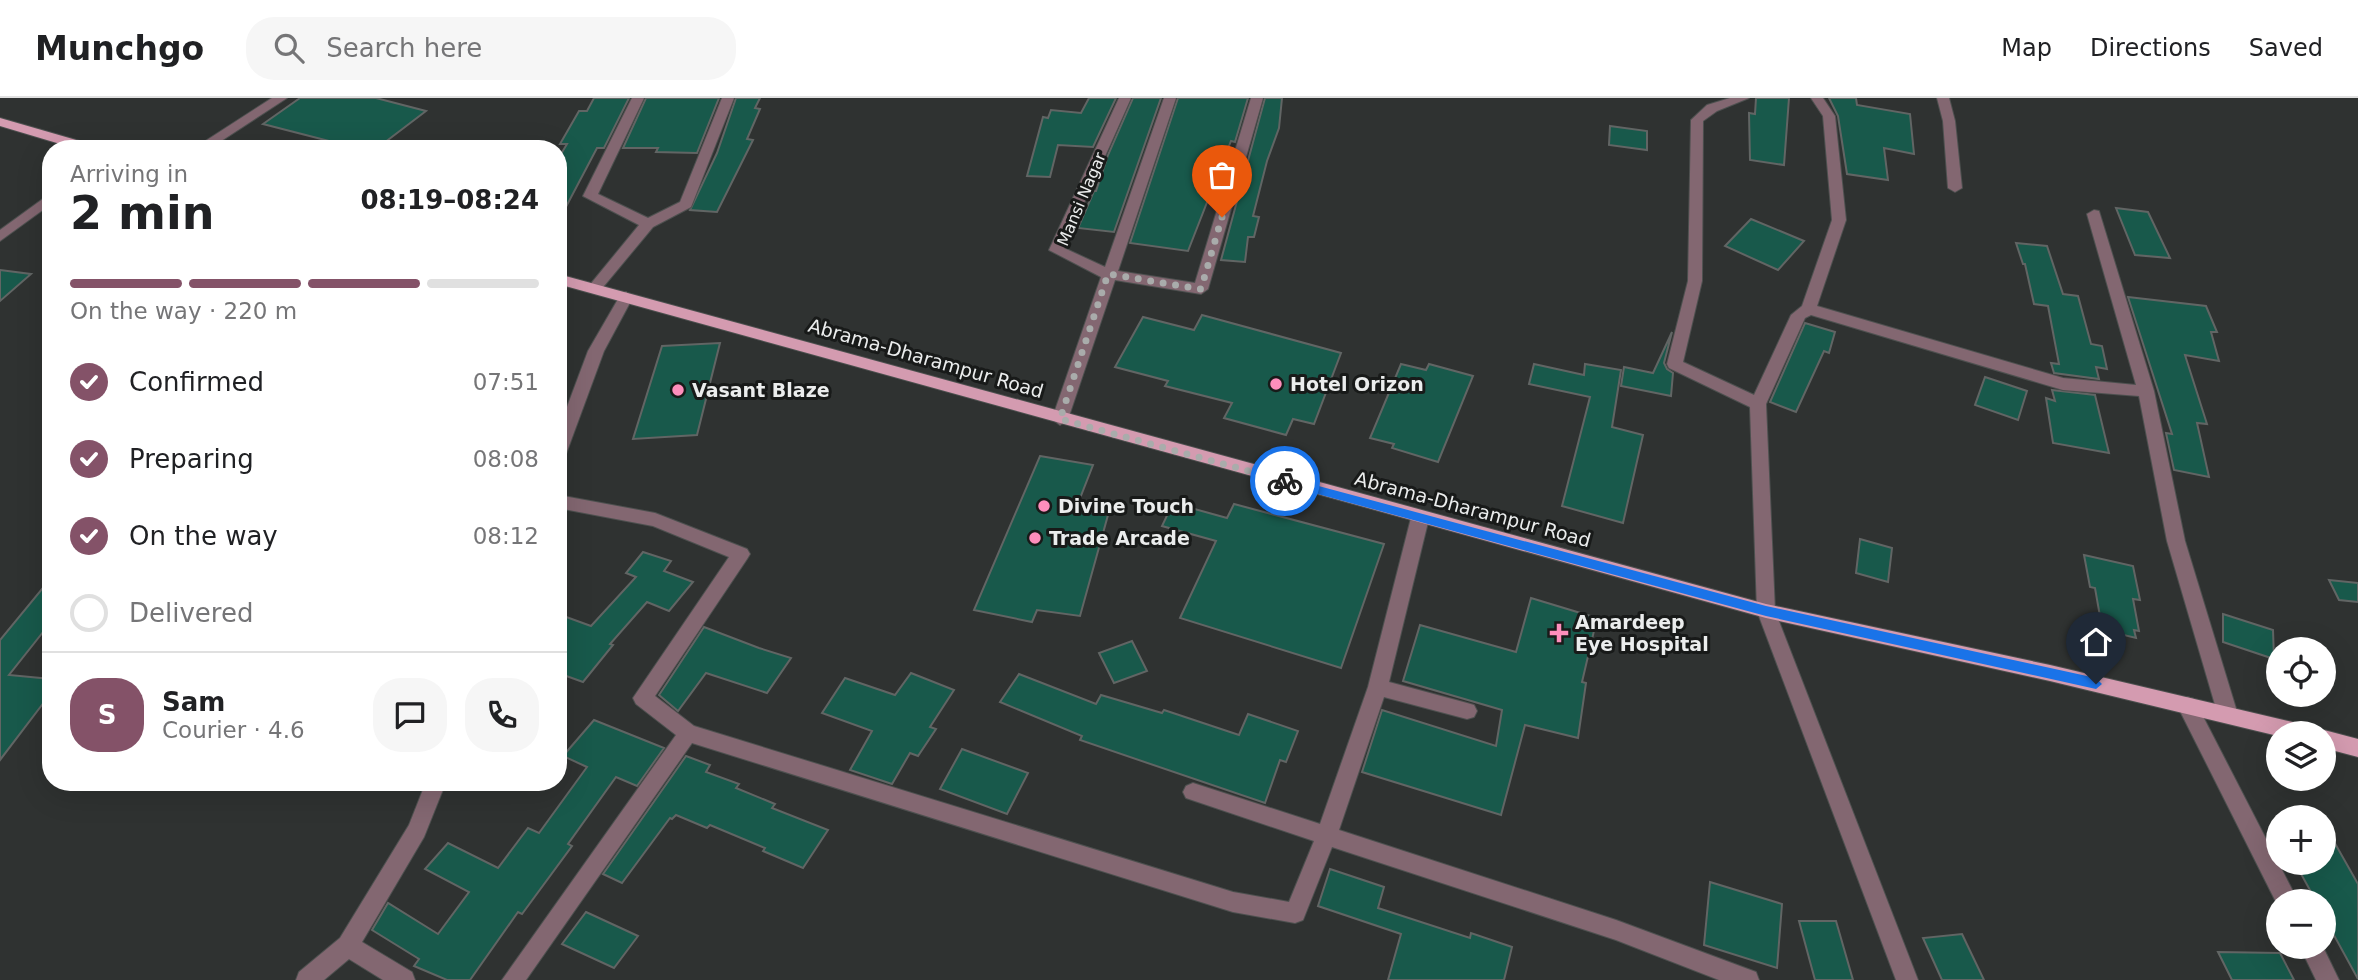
<!DOCTYPE html>
<html lang="en">
<head>
<meta charset="utf-8">
<style>
  :root { --surface:#fff; --page:#f6f6f6; --text:#202124; --muted:#757577; --line:#e0e0e0; --accent:#845268 }
  body { margin:0; font-family:"DejaVu Sans",sans-serif; background:var(--page); color:var(--text); height:100vh; display:flex; flex-direction:column; font-size:26px; white-space:nowrap }
  * { box-sizing:border-box; margin:0 }
  p { font-size:23px; color:var(--muted) }
  .icon { flex:none; width:38px; height:38px; fill:none; stroke:currentColor; stroke-width:2; stroke-linecap:round; stroke-linejoin:round }
  .map { position:relative; flex:1; overflow:hidden }
  .drawer { position:absolute; left:42px; top:42px; width:525px; height:651px; display:flex; flex-direction:column; background:var(--surface); border-radius:28px; box-shadow:0 7px 28px #0002 }
  .drawer>* { flex:none }
  .buttons { position:absolute; left:2266px; top:539px; display:grid; gap:14px }
  .buttons a { display:grid; place-items:center; width:70px; height:70px; border-radius:50%; background:var(--surface); box-shadow:0 7px 28px #0002; font-size:35px }
  .pin { position:absolute; display:grid; place-items:center; width:60px; height:60px; color:#fff; margin:-72px -30px; border-radius:50% 50% 50% 0; rotate:-45deg; box-shadow:0 0 7px #0007 }
  .pin .icon { rotate:45deg }
  .courier { position:absolute; display:grid; place-items:center; width:70px; height:70px; margin:-35px; border:5px solid #1a73e8; border-radius:50%; background:#fff; color:#222; box-shadow:0 2px 9px #0007 }
  .headline em { font-style:normal; font-weight:600 }
  .headline div { display:flex; flex-direction:column-reverse }
  .headline { display:flex; align-items:center; justify-content:space-between; height:119px; padding:0 28px }
  h1 { font-size:46px; font-weight:600; line-height:52px }
  .bar { display:grid; grid-template-columns:repeat(4,1fr); gap:10px 7px; align-content:center; height:84px; padding:0 28px }
  .bar i { height:9px; border-radius:5px; background:var(--line) }
  .bar .active { background:var(--accent) }
  .bar p { grid-column:span 4 }
  .line { display:flex; align-items:center; gap:18px; padding:0 28px; border-top:2px solid var(--line) }
  .line div { flex:1 }
  .round { display:grid; place-items:center; flex:none; width:74px; height:74px; border-radius:28px; background:var(--page) }
  ol { padding:0 28px; list-style:none }
  li { display:flex; align-items:center; gap:21px; height:77px }
  li p { margin-inline-start:auto }
  li .icon { padding:7px; border-radius:50%; background:var(--accent); color:#fff; stroke-width:4 }
  li:last-child { color:var(--muted) }
  li i { width:38px; height:38px; border:4px solid var(--line); border-radius:50% }
  header { display:flex; align-items:center; gap:42px; box-sizing:border-box; height:98px; padding:0 35px; background:var(--surface); border-bottom:2px solid var(--line) }
  header strong { font-size:33px }
  nav { display:flex; gap:38px; margin-inline-start:auto; font-size:24px }
  .search { width:490px; height:63px; background:var(--page); display:flex; align-items:center; gap:18px; box-sizing:border-box; padding:0 24px; border-radius:28px; color:var(--muted); font-size:26px }
  .map>svg:first-child { display:block }
</style>
</head>
<body>
<header>
<strong>Munchgo</strong>
<div class="search"><svg class="icon" aria-label="search" viewBox="0 0 24 24"><circle cx="10" cy="10" r="6"/><path d="M15 15l6 6"/></svg>Search here</div>
<nav><a>Map</a><a>Directions</a><a>Saved</a></nav>
</header>
<div class="map">
<svg width="2358" height="882" viewBox="0 0 2358 882">
  <rect width="100%" height="100%" fill="#2f3231"/>
  <g fill="#18594b" stroke="#616564" stroke-width="2">
    <polygon points="300,0 376,0 426,13 376,51 360,51 263,26"/>
    <polygon points="594,0 629,0 604,50 597,50 558,124 558,61 567,46 560,46 579,13 587,13"/>
    <polygon points="646,0 719,0 697,55 656,54 658,50 623,50"/>
    <polygon points="736,0 760,0 755,10 760,11 747,41 753,42 717,114 690,112 717,55"/>
    <polygon points="1089,0 1116,0 1093,49 1058,47 1050,79 1027,78 1043,19 1048,20 1051,12 1081,15"/>
    <polygon points="1133,0 1161,0 1114,134 1078,130 1094,93 1096,93 1108,57"/>
    <polygon points="1178,0 1248,0 1235,44 1231,43 1188,153 1130,145"/>
    <polygon points="1265,0 1282,0 1279,30 1267,63 1253,118 1259,119 1254,139 1248,139 1245,164 1221,162"/>
    <polygon points="1756,0 1789,0 1784,67 1750,62 1749,15 1755,16"/>
    <polygon points="1829,0 1856,0 1857,7 1910,16 1914,56 1884,50 1888,82 1847,76 1838,18"/>
    <polygon points="1610,28 1647,33 1647,52 1609,47"/>
    <polygon points="2116,110 2148,114 2170,160 2135,157"/>
    <polygon points="1751,121 1804,143 1778,172 1725,148"/>
    <polygon points="2016,145 2047,148 2063,196 2078,198 2091,246 2102,248 2107,271 2096,269 2099,281 2054,275 2051,265 2059,266 2048,208 2034,206 2025,166 2023,166"/>
    <polygon points="0,172 31,176 0,203"/>
    <polygon points="2128,199 2206,208 2217,234 2211,234 2219,263 2185,257 2207,326 2197,325 2209,379 2174,372 2166,335 2172,336"/>
    <polygon points="1202,217 1341,255 1314,326 1293,321 1286,337 1224,320 1232,305 1165,288 1168,283 1115,269 1143,219 1194,232"/>
    <polygon points="1805,225 1835,234 1829,255 1824,253 1796,314 1770,304"/>
    <polygon points="1672,234 1664,265 1667,271 1673,275 1671,298 1621,288 1624,269 1653,275"/>
    <polygon points="720,245 697,337 633,341 662,248"/>
    <polygon points="1401,266 1426,272 1429,266 1473,278 1438,364 1392,350 1394,346 1370,340"/>
    <polygon points="1534,266 1584,277 1585,266 1621,272 1612,329 1643,337 1623,425 1562,408 1590,299 1529,286"/>
    <polygon points="1985,279 2027,293 2018,322 1975,307"/>
    <polygon points="2052,292 2095,297 2109,355 2053,345 2046,300 2055,303"/>
    <polygon points="1040,358 1093,367 1075,413 1108,417 1080,518 1037,512 1032,524 974,512"/>
    <polygon points="1173,405 1227,420 1234,406 1384,446 1341,570 1180,520 1216,443 1162,428"/>
    <polygon points="1860,441 1892,450 1888,484 1856,475"/>
    <polygon points="643,454 671,463 664,473 693,484 669,513 647,504 610,546 613,547 583,584 558,575 558,516 591,528 636,479 626,475"/>
    <polygon points="2084,457 2133,468 2140,502 2133,501 2139,533 2134,532 2136,540 2107,533 2106,526 2101,524 2095,490 2090,489"/>
    <polygon points="51,480 51,524 9,577 51,581 51,595 0,662 0,542"/>
    <polygon points="2329,482 2358,485 2358,504 2339,502"/>
    <polygon points="1531,500 1597,520 1582,584 1586,585 1578,640 1525,627 1501,717 1362,674 1382,612 1496,648 1502,612 1403,583 1420,527 1516,554"/>
    <polygon points="2223,516 2273,532 2274,561 2223,544"/>
    <polygon points="704,529 759,550 791,560 767,595 706,575 678,613 659,597"/>
    <polygon points="1132,543 1147,573 1114,585 1099,555"/>
    <polygon points="911,575 954,592 930,629 936,631 918,658 910,655 892,686 850,672 872,633 822,615 845,580 895,597"/>
    <polygon points="1019,576 1096,606 1101,597 1162,615 1164,612 1239,637 1248,616 1298,633 1286,664 1280,662 1265,705 1080,642 1082,638 1000,604"/>
    <polygon points="594,622 664,650 637,688 616,679 568,746 572,748 522,816 518,814 470,882 447,882 414,868 419,861 372,832 388,805 438,836 469,794 425,771 448,745 498,770 528,730 539,735 587,669 563,658"/>
    <polygon points="962,651 1028,675 1007,716 940,691"/>
    <polygon points="686,658 710,667 706,674 739,686 736,690 775,706 772,710 828,732 803,770 763,753 765,750 710,727 707,730 676,717 672,721 670,720 622,785 603,776"/>
    <polygon points="2324,726 2358,786 2358,881 2324,819 2324,803 2316,803 2295,765 2324,765"/>
    <polygon points="1330,771 1384,789 1378,810 1470,840 1471,835 1512,849 1504,882 1388,882 1401,836 1318,808"/>
    <polygon points="1710,784 1782,806 1777,870 1704,847"/>
    <polygon points="586,814 638,838 614,870 562,846"/>
    <polygon points="1799,823 1836,823 1853,882 1815,882"/>
    <polygon points="1962,836 1984,882 1942,882 1923,840"/>
    <polygon points="2218,854 2280,855 2294,882 2232,882"/>
  </g>
  <g fill="none" stroke-linecap="round" stroke-linejoin="round">
    <defs>
      <g id="minor">
        <polygon points="272,0 287,0 209,51 193,51"/>
        <polygon points="632,0 644,0 598,96 648,120 680,104 722,0 734,0 691,109 653,129 599,194 589,194 587,191 589,188 639,127 583,98"/>
        <polygon points="1119,0 1131,0 1064,150 1105,169 1164,0 1176,0 1118,173 1195,185 1251,0 1263,0 1208,191 1201,196 1115,182 1068,321 1060,327 1052,321 1101,179 1049,152"/>
        <polygon points="1730,0 1749,0 1717,13 1703,23 1702,183 1683,264 1754,297 1791,217 1802,208 1832,122 1823,18 1811,0 1823,0 1835,18 1846,122 1817,208 2063,280 2136,287 2087,116 2094,112 2099,113 2154,293 2185,443 2238,617 2235,623 2228,625 2221,623 2218,617 2167,443 2139,298 2063,292 1811,217 1805,220 1766,306 1775,513 1918,882 1896,882 1757,513 1750,309 1669,270 1667,266 1688,183 1691,22 1707,7"/>
        <polygon points="1937,0 1949,0 1955,23 1962,90 1955,94 1948,90 1943,23"/>
        <polygon points="51,95 51,106 0,143 0,132"/>
        <polygon points="626,194 633,199 604,253 566,356 558,362 558,333 588,253 621,196"/>
        <polygon points="558,397 655,415 747,451 750,456 747,461 655,598 694,628 1233,794 1289,804 1314,743 1186,700 1183,694 1186,688 1193,685 1320,726 1368,589 1411,420 1414,415 1426,415 1429,420 1389,584 1467,605 1474,607 1477,613 1474,619 1467,621 1384,599 1339,732 1616,822 1756,874 1759,882 1719,882 1616,842 1332,749 1303,822 1295,825 1233,814 692,645 526,882 502,882 676,637 636,606 633,600 729,459 653,428 558,410"/>
        <polygon points="2187,599 2194,601 2298,803 2278,803 2278,808 2177,607 2180,601"/>
        <polygon points="426,684 446,684 424,739 362,844 412,874 415,882 383,882 349,861 324,882 296,882 299,874 340,840 409,727"/>
        <polygon points="2300,849 2323,849 2339,882 2316,882"/>
      </g>
      <g id="primary">
        <polygon points="0,20 97,48 98,51 77,51 0,28"/>
        <polygon points="558,176 1766,506 2050,567 2301,626 2308,629 2311,635 2278,635 2278,638 2050,583 1766,520 558,186"/>
        <polygon points="2324,632 2358,641 2358,659 2324,650 2324,635 2317,635"/>
      </g>
    </defs>
    <use href="#minor" stroke="#4d504f" stroke-width="2"/>
    <use href="#primary" stroke="#4d504f" stroke-width="2"/>
    <use href="#minor" fill="#836771" fill-rule="evenodd"/>
    <use href="#primary" fill="#d49bb0" fill-rule="evenodd"/>
  </g>
  <polygon fill="#1a73e8" points="1285,379 1766,508 2096,580 2102,586 2096,591 1766,518 1281,386 1280,383"/>
  <g fill="none" stroke-linecap="round" stroke-linejoin="round">
    <polyline stroke="#a9acab" stroke-width="7" stroke-dasharray="0 12.6" points="1222,119 1201,191 1108,176 1060,321 1285,383"/>
  </g>
  <g fill="#fe8ebc" stroke="#181a19" stroke-width="2.5">
    <circle cx="1276" cy="286" r="7"/>
    <circle cx="678" cy="292" r="7"/>
    <circle cx="1044" cy="408" r="7"/>
    <circle cx="1035" cy="440" r="7"/>
    <path d="M1555.5 524.5h7v7h7v7h-7v7h-7v-7h-7v-7h7z"/>
  </g>
  <g text-anchor="middle" stroke-width="6" stroke-linejoin="round" paint-order="stroke">
    <g font-size="16" fill="#ebeded" stroke="#181a19">
      <text transform="translate(1081 101) rotate(-67)" y="6">Mansi Nagar</text>
    </g>
    <g font-size="19" fill="#ebeded" stroke="#181a19">
      <text transform="translate(926 260) rotate(16)" y="7">Abrama-Dharampur Road</text>
      <text transform="translate(1473 411) rotate(15)" y="7">Abrama-Dharampur Road</text>
    </g>
    <g font-size="19" font-weight="bold" fill="#ebeded" stroke="#181a19" text-anchor="start">
      <text x="1290" y="293">Hotel Orizon</text>
      <text x="692" y="299">Vasant Blaze</text>
      <text x="1058" y="415">Divine Touch</text>
      <text x="1049" y="447">Trade Arcade</text>
      <text x="1575" y="531">Amardeep<tspan x="1575" dy="22">Eye Hospital</tspan></text>
    </g>
  </g>
</svg>
<div class="buttons">
<a><svg class="icon" aria-label="locate" viewBox="0 0 24 24"><circle cx="12" cy="12" r="6"/><path d="M12 2v4M12 18v4M2 12h4M18 12h4"/></svg></a>
<a><svg class="icon" aria-label="layers" viewBox="0 0 24 24"><path d="M12 4l9 5-9 5-9-5zM3 14l9 5 9-5"/></svg></a>
<a>+</a>
<a>−</a>
</div>
<div class="pin" style="left:1222px;top:119px;background:#ea580c"><svg class="icon" aria-label="bag" viewBox="0 0 24 24"><path d="M5 8h14l-1 12H6zM9 8a3 3 0 0 1 6 0"/></svg></div>
<div class="pin" style="left:2096px;top:586px;background:#1f2937"><svg class="icon" aria-label="home" viewBox="0 0 24 24"><path d="M3 11l9-7 9 7M6 9v11h12V9"/></svg></div>
<div class="courier" style="left:1285px;top:383px"><svg class="icon" aria-label="bike" viewBox="0 0 24 24"><circle cx="6" cy="16" r="4"/><circle cx="18" cy="16" r="4"/><path d="M6 16l4-8h5l3 8M10 8l3 8H6M13 5h3"/></svg></div>
<section class="drawer">
<div class="headline"><div><h1>2 min</h1><p>Arriving in</p></div><em>08:19–08:24</em></div>
<div class="bar"><i class="active"></i><i class="active"></i><i class="active"></i><i></i><p>On the way · 220 m</p></div>
<ol>
<li><svg class="icon" aria-label="check" viewBox="0 0 24 24"><path d="M5 12l5 5 9-10"/></svg>Confirmed<p>07:51</p></li>
<li><svg class="icon" aria-label="check" viewBox="0 0 24 24"><path d="M5 12l5 5 9-10"/></svg>Preparing<p>08:08</p></li>
<li><svg class="icon" aria-label="check" viewBox="0 0 24 24"><path d="M5 12l5 5 9-10"/></svg>On the way<p>08:12</p></li>
<li><i></i>Delivered</li>
</ol>
<div class="line" style="height:126px"><b class="round" style="background:var(--accent);color:#fff">S</b><div><b>Sam</b><p>Courier · 4.6</p></div><a class="round"><svg class="icon" aria-label="chat" viewBox="0 0 24 24"><path d="M4 5h16v11H9l-5 4z"/></svg></a><a class="round"><svg class="icon" aria-label="phone" viewBox="0 0 24 24"><path d="M5 4h4l2 5-3 2q2 4 5 5l2-3 5 2v4C11 20 4 13 5 4z"/></svg></a></div>
</section>
</div>
</body>
</html>
